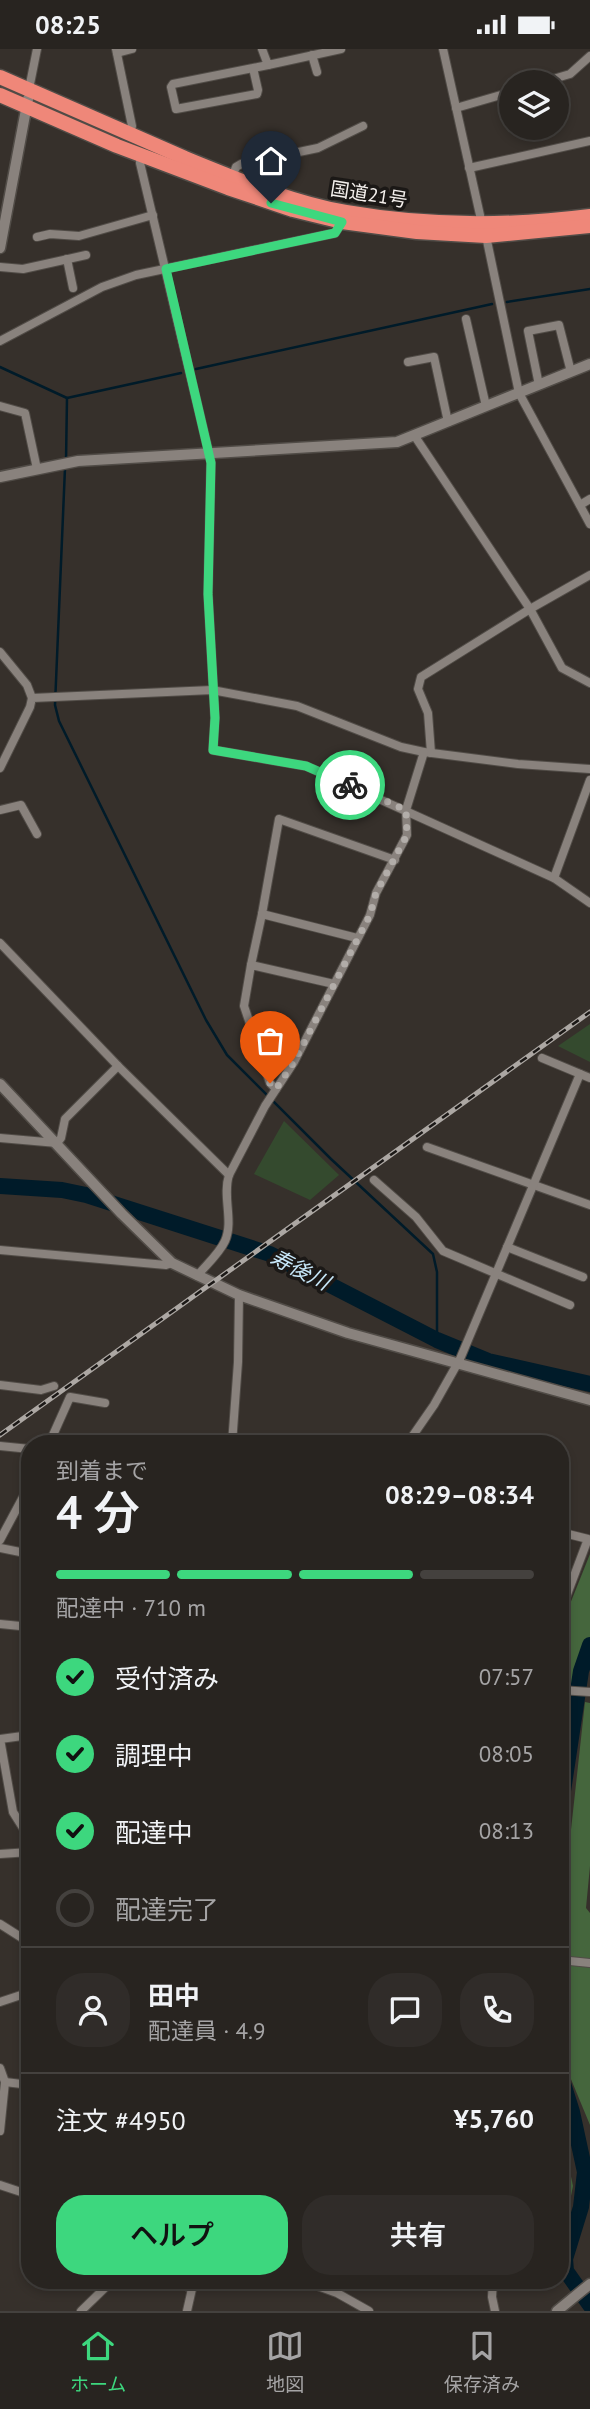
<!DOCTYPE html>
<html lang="ja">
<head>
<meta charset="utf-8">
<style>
  :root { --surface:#282420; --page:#302c29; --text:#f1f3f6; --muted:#a5a4a5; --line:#44413e; --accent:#3dd77e }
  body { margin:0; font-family:"PT Sans","Noto Sans JP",sans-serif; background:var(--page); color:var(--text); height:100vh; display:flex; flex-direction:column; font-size:26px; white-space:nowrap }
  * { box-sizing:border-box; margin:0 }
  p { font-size:23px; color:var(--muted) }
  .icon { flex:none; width:38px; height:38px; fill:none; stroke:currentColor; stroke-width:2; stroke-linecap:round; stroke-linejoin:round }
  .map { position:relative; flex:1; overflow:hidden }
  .drawer { position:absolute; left:21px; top:1386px; width:548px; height:854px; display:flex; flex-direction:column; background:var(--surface); border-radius:28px; box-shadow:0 4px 10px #0003,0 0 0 2px var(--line) }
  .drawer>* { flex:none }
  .fabs { position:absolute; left:499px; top:21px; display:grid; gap:14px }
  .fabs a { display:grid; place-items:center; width:70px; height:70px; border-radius:50%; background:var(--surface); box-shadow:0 4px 10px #0003,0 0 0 2px var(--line); font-size:35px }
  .pin { position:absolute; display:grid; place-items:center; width:60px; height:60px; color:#fff; margin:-72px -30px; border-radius:50% 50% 50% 0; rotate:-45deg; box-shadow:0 0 7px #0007 }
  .pin .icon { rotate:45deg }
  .courier { position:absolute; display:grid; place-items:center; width:70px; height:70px; margin:-35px; border:5px solid #3dd77e; border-radius:50%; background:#fff; color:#222; box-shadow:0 2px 9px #0007 }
  .overview em { font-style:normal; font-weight:600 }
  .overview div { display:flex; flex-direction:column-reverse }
  .overview { display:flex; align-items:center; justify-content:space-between; height:119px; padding:0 35px }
  h1 { font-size:46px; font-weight:600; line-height:52px }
  .bar { display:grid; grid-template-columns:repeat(4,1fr); gap:10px 7px; align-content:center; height:84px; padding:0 35px }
  .bar i { height:9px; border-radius:5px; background:var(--line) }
  .bar .current { background:var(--accent) }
  .bar p { grid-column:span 4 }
  .line { display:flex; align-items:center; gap:18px; padding:0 35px; border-top:2px solid var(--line) }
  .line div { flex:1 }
  .round { display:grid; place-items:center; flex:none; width:74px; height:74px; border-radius:28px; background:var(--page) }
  ol { padding:0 35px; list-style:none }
  li { display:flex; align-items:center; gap:21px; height:77px }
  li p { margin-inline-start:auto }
  li .icon { padding:7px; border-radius:50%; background:var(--accent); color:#111; stroke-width:4 }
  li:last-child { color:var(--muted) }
  li i { width:38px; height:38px; border:4px solid var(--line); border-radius:50% }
  .button { display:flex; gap:14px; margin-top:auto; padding:14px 35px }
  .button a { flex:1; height:80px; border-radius:28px; background:var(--accent); color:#111; font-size:28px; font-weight:600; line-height:80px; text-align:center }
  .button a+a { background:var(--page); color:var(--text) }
  .status { display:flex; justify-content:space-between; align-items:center; height:49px; padding:0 35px; background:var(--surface); direction:ltr }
  .status svg { height:19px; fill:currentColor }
  .menu { display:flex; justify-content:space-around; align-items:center; height:98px; border-top:2px solid var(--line); background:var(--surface); font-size:19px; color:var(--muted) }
  .menu a { display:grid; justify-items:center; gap:4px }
  .menu .current { color:var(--accent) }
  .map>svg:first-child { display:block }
</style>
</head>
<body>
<div class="status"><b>08:25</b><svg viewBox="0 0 49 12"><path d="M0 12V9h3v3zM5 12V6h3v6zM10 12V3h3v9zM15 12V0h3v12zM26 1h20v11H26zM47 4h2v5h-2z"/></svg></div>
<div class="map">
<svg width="590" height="2262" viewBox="0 0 590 2262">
  <rect width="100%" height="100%" fill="#36302b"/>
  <g fill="#344a2e">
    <polygon points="590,975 590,1013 558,997"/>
    <polygon points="284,1072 339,1126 310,1151 254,1125"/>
  </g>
  <g fill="#45663d">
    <polygon points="590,1505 590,1589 574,1626 560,1690 560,1580"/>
    <polygon points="585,1653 590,1654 590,1817 586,1859 590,1864 590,2076 568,2023 560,1983 560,1881"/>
    <polygon points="560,2075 573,2137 569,2157 560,2179"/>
  </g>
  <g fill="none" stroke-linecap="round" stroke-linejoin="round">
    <g stroke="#001b29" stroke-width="2.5">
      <polyline points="507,253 590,240"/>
      <polyline points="0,318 67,349 181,324"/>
      <polyline points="196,320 492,255"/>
      <polyline points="66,412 67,349"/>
      <polyline points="65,419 55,656 59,672 206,971 227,1006 331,1110 433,1205 437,1223 437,1291"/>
    </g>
    <g stroke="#001b29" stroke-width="16">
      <polyline points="0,1137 62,1141 86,1146 270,1205 437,1291 488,1312 590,1335"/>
      <polyline points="560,1762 581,1622 590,1596"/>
      <polyline points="560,2025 572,2063 585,2123 581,2158 565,2210 566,2222 590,2256"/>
    </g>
    <defs>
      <g id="street">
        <polyline points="116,0 132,77 130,85"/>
        <polyline points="262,0 268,16 341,0"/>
        <polyline points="443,0 482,175"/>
        <polyline points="117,4 132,0"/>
        <polyline points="312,6 317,23"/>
        <polyline points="253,19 258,41 257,45 176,60 171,38 173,35 268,16"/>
        <polyline points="543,33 570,25 590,7"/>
        <polyline points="29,40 37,0"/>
        <polyline points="456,59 511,43"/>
        <polyline points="141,105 140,114 211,413 208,545 215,669 213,701 306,717 554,829 590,854"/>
        <polyline points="469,119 590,92"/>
        <polyline points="232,128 236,118 241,115 318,99 363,77"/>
        <polyline points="486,187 519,344 590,475"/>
        <polyline points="37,188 50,185 79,187 153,166"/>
        <polyline points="67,210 73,239"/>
        <polyline points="0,218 23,220 86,206"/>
        <polyline points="466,270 486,357"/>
        <polyline points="0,292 102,238 136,226 335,184 342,173"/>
        <polyline points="408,313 434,308 448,373"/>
        <polyline points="539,336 528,282 559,276 571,323"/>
        <polyline points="0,357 25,364 37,420"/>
        <polyline points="414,386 530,560 562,619 590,634"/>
        <polyline points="580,456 590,450"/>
        <polyline points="0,603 27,636 32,649"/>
        <polyline points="431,704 428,664 418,640 421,628 530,560 590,526"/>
        <polyline points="0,719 30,658 32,649 212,641 297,657 401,698 424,703 518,715 590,720"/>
        <polyline points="0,761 21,756 37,785"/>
        <polyline points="554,829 590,731"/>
        <polyline points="357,889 262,865 279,770 395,811"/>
        <polyline points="0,894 118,1017 229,1126"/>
        <polyline points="251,916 262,865"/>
        <polyline points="542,1009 590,1029"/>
        <polyline points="276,1040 270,1034 244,957 251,916 334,935"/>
        <polyline points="0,1089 57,1094 61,1089 65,1070 118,1017"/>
        <polyline points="427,1098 590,1156"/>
        <polyline points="374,1131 416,1168 443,1202 570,1256"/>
        <polyline points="507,1198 583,1228"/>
        <polyline points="0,1201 166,1216 172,1214"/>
        <path d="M197,1227C206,1216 219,1205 225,1192C234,1172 222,1147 229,1126L265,1057L294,1013L370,866L376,844L407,786L406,761L424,703"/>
        <polyline points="0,1336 41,1341 54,1337"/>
        <polyline points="49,1395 70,1348 105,1354"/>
        <polyline points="232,1395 238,1313 239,1246"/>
        <polyline points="407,1395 434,1356 460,1310 580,1025"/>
        <polyline points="0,1397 30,1400"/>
        <polyline points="560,1483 588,1490 560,1564"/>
        <polyline points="0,1491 30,1435"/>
        <polyline points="0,1499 30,1505"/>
        <polyline points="0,1575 30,1578"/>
        <polyline points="560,1641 590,1643"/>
        <polyline points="0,1690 13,1763 30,1790"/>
        <polyline points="0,1690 30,1686"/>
        <polyline points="0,1805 30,1803"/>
        <polyline points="0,1875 30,1894"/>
        <polyline points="560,1911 590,1914"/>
        <polyline points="0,1953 30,1943"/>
        <polyline points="0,2019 5,2033 0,2082"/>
        <polyline points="5,2033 30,2036"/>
        <polyline points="0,2136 30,2146"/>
        <polyline points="177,2231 191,2240"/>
        <polyline points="301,2231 337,2244 369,2262"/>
        <polyline points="493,2231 492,2248 495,2262"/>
        <polyline points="81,2262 113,2231"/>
        <polyline points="187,2262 194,2231"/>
      </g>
      <g id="secondary">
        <polyline points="0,199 28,50"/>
        <polyline points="0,428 78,412 397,393 590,315"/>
        <polyline points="0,1035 122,1165 172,1214 239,1246 348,1284 590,1351"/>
        <polyline points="557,2262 590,2235"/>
      </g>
      <g id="highway">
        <path d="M0,28C62,55 123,82 185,109C237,130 290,153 346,163C426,177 510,177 590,167"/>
        <polyline points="0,46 117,97 228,139 293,161 342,173 417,183 486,187 590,177"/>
      </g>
    </defs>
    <use href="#street" stroke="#514c47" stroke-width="10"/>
    <use href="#secondary" stroke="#514c47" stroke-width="13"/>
    <use href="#highway" stroke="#514c47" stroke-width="17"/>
    <use href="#street" stroke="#89827d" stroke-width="8"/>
    <use href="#secondary" stroke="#89827d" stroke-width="10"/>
    <use href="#highway" stroke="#ef8779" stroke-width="14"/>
    <defs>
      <polyline id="rail" points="0,1386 590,963"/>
    </defs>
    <use href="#rail" stroke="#aca7a3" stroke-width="5"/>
    <use href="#rail" stroke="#1b1816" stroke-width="2.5" stroke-dasharray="8" stroke-linecap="butt"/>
  </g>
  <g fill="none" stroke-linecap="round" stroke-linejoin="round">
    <polyline stroke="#b2ada9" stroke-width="7" stroke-dasharray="0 12.6" points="270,1034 276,1040 294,1013 370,866 376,844 407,786 406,761 350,736"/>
    <polyline stroke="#3dd77e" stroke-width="9" points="271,154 342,173 335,184 166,220 211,414 208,545 215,669 213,701 306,717 350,736"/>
  </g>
  <g text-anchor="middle" stroke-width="7" stroke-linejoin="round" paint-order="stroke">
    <g font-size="19" fill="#f4f0ed" stroke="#1b1816">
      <text transform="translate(369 145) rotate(9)" y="7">国道21号</text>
    </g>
    <g font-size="21" font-style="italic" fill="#c7e7f9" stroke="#1b1816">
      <text transform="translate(300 1221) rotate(27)" y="7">寿後川</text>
    </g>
  </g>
</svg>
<div class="fabs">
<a><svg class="icon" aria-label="layers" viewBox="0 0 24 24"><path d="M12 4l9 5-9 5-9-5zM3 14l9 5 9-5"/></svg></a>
</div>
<div class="pin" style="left:270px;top:1034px;background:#ea580c"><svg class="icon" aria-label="bag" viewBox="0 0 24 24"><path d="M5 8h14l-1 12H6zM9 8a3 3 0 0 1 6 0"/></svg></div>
<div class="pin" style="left:271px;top:154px;background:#1f2937"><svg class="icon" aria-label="home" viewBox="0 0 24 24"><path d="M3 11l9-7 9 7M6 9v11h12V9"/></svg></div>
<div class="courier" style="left:350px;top:736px"><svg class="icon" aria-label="bike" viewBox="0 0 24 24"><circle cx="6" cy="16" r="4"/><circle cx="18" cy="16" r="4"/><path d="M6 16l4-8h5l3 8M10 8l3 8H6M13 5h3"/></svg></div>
<section class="drawer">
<div class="overview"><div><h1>4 分</h1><p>到着まで</p></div><em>08:29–08:34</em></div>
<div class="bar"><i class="current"></i><i class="current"></i><i class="current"></i><i></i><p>配達中 · 710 m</p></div>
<ol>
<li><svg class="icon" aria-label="check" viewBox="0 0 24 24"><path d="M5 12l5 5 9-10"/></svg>受付済み<p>07:57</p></li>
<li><svg class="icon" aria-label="check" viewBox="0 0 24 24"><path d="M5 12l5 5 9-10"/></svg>調理中<p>08:05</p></li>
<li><svg class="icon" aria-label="check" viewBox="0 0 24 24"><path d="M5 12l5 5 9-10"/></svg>配達中<p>08:13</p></li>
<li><i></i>配達完了</li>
</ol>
<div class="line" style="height:126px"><a class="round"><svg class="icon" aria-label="person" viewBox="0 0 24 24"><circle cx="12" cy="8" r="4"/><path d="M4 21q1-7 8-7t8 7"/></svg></a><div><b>田中</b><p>配達員 · 4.9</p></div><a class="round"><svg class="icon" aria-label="chat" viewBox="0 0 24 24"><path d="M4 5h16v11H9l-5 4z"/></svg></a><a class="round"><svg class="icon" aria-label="phone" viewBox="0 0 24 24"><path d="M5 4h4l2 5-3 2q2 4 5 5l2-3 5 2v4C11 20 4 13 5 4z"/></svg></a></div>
<div class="line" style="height:91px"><div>注文 #4950</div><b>¥5,760</b></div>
<div class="button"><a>ヘルプ</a><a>共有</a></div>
</section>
</div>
<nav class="menu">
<a class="current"><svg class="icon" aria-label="home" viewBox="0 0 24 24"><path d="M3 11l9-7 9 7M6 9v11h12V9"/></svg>ホーム</a>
<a><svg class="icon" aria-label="map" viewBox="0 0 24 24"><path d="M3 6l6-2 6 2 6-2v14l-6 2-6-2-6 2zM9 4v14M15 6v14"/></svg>地図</a>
<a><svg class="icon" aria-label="saved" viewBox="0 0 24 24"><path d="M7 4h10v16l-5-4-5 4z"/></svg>保存済み</a>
</nav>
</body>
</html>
